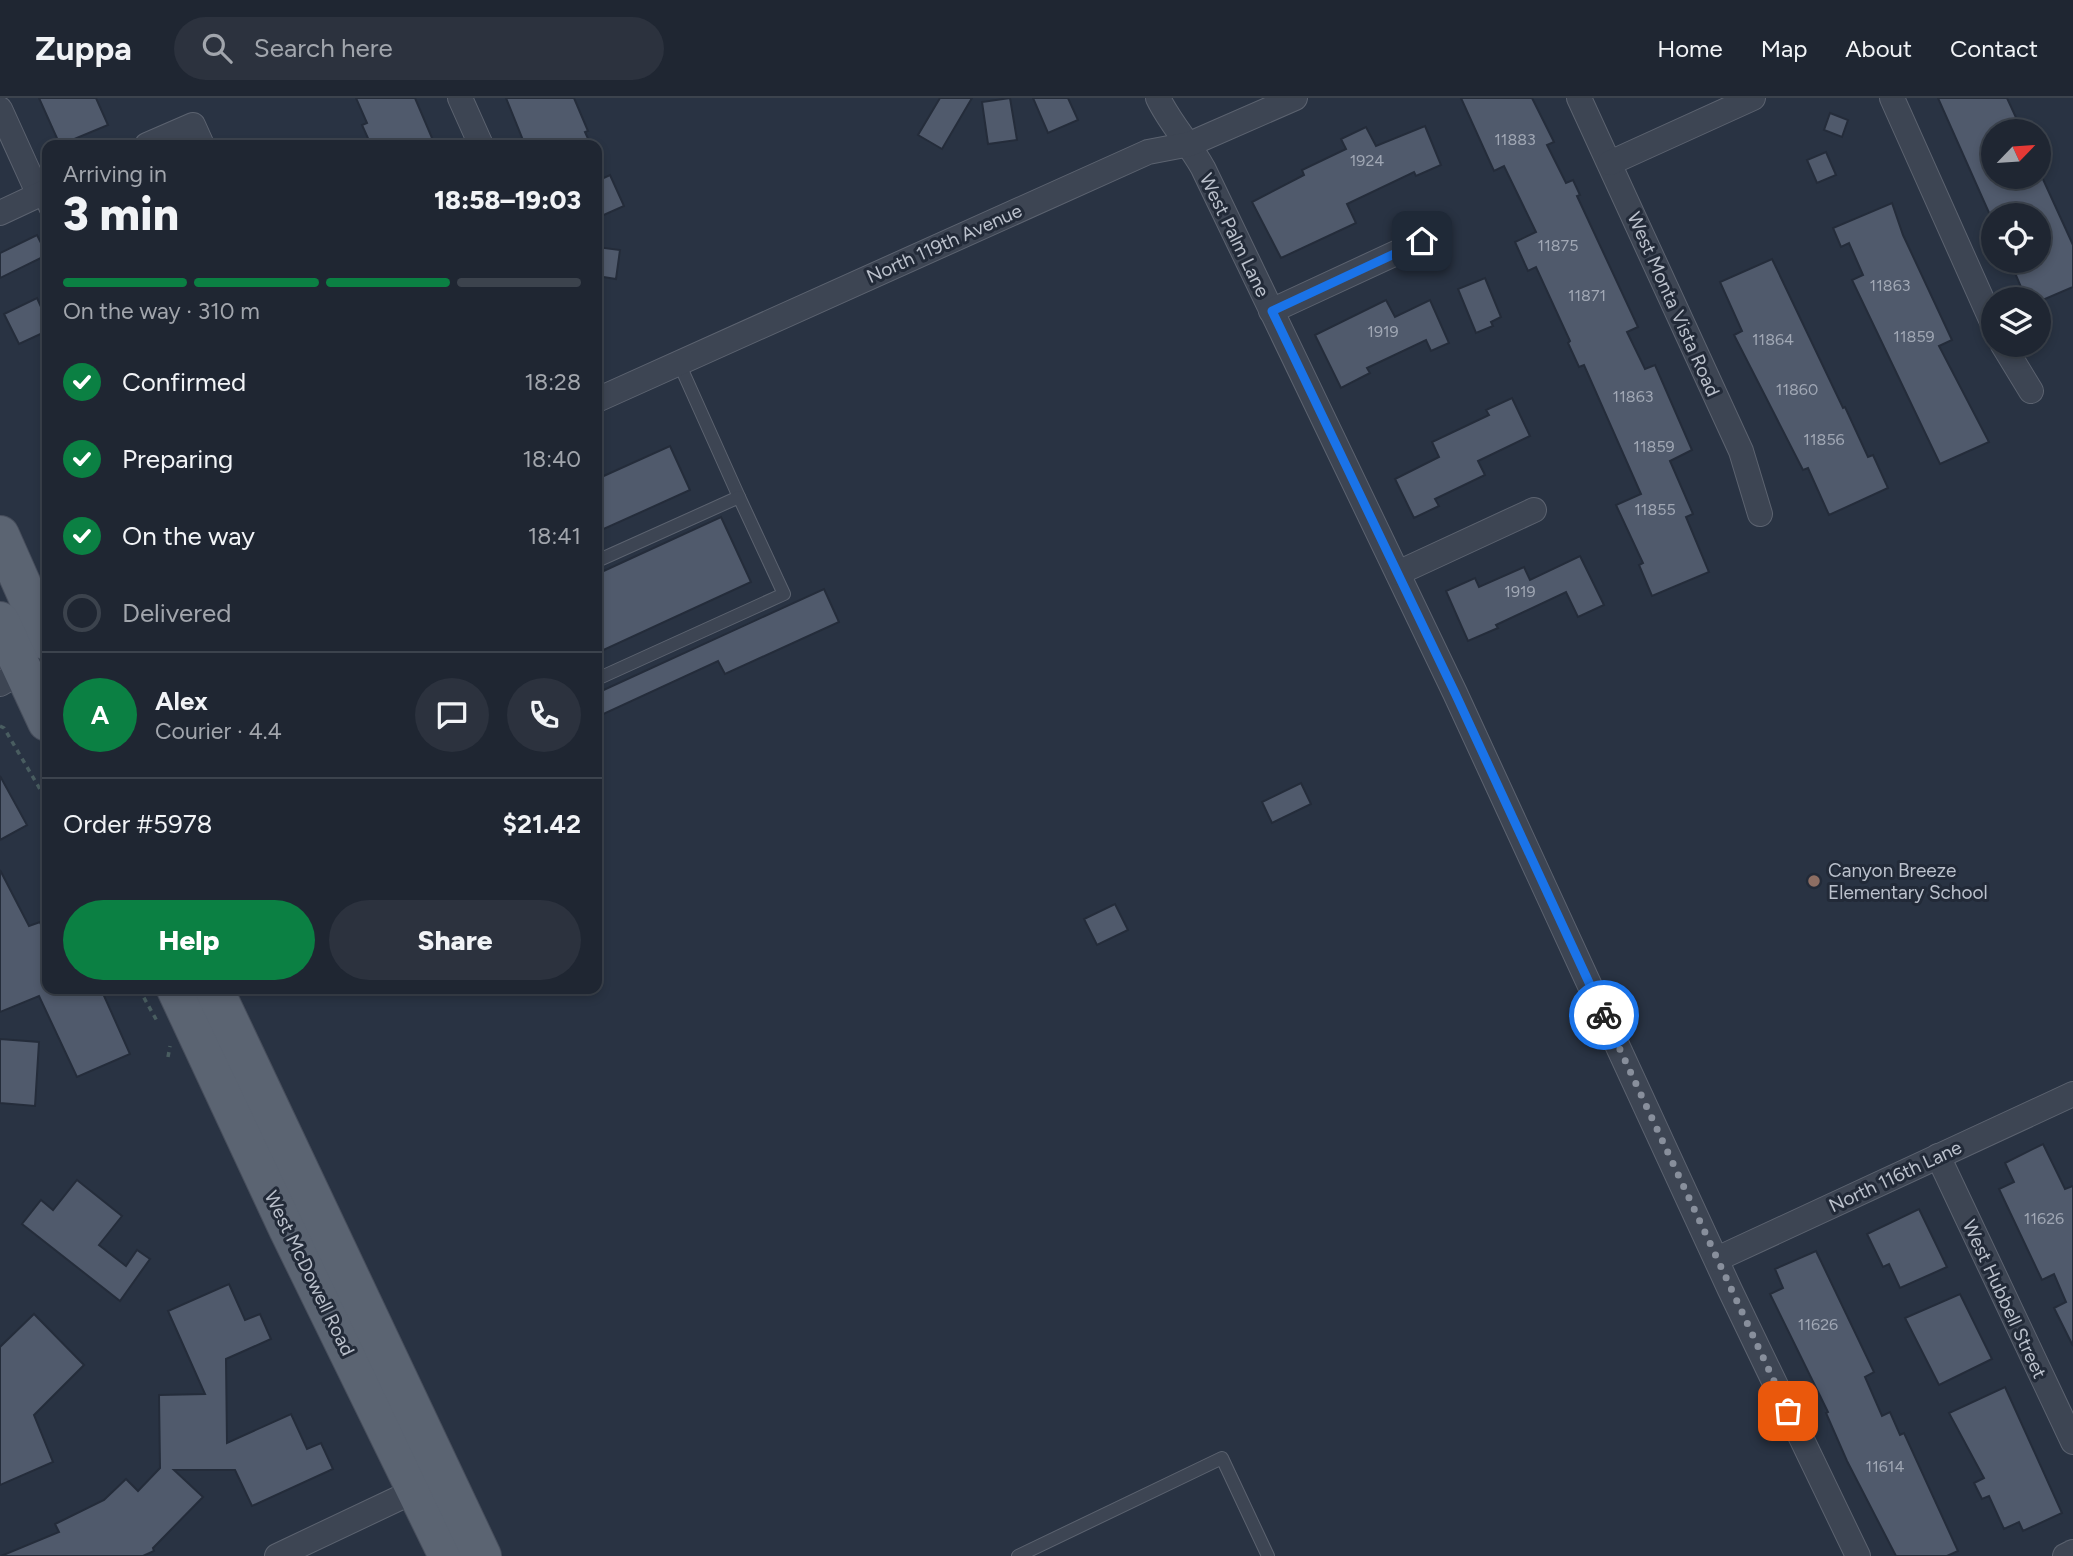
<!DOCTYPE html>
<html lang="en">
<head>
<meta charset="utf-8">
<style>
  :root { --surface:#1f2632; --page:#2c323e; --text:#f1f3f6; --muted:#a1a5ac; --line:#3c434d; --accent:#0b8043 }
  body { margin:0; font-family:Figtree,sans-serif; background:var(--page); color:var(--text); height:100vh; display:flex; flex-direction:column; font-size:26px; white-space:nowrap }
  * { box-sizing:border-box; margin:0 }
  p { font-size:23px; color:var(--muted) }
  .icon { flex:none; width:38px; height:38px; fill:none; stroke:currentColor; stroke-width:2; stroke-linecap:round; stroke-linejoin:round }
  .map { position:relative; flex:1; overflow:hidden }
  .side { position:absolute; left:42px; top:42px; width:560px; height:854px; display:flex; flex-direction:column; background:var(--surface); border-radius:14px; box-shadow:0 4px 10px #0003,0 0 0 2px var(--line) }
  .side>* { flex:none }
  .needle { width:46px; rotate:65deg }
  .controls { position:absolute; left:1981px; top:21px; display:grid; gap:14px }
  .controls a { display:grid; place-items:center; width:70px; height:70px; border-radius:50%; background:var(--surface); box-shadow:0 4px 10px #0003,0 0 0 2px var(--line); font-size:35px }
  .pin { position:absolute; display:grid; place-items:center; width:60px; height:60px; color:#fff; margin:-30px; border-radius:14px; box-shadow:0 4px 10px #0006 }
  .courier { position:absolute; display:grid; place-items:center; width:70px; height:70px; margin:-35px; border:5px solid #1a73e8; border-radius:50%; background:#fff; color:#222; box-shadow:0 2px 9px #0007 }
  .summary em { font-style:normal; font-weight:800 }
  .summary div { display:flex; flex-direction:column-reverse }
  .summary { display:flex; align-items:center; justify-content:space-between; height:119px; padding:0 21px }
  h1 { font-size:46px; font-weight:800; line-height:52px }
  .bar { display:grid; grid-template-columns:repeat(4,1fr); gap:10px 7px; align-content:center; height:84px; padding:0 21px }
  .bar i { height:9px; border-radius:5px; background:var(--line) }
  .bar .current { background:var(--accent) }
  .bar p { grid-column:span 4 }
  .line { display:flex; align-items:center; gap:18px; padding:0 21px; border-top:2px solid var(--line) }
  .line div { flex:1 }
  .round { display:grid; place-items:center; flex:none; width:74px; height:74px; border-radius:37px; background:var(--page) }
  ol { padding:0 21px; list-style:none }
  li { display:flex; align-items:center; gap:21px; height:77px }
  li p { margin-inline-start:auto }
  li .icon { padding:7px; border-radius:50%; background:var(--accent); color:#fff; stroke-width:4 }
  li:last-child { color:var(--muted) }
  li i { width:38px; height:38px; border:4px solid var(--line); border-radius:50% }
  .primary-button { display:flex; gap:14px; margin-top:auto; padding:14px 21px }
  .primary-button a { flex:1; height:80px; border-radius:42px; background:var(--accent); color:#fff; font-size:28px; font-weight:800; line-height:80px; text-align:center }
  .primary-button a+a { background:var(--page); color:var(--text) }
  header { display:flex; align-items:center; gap:42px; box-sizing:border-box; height:98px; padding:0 35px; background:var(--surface); border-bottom:2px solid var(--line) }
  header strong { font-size:33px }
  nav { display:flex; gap:38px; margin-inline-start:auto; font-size:24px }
  .search { width:490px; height:63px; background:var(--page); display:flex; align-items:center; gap:18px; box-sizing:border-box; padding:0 24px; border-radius:38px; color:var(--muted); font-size:26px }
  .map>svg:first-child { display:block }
</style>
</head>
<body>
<header>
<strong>Zuppa</strong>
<div class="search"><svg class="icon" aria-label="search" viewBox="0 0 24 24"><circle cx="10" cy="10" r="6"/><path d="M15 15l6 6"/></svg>Search here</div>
<nav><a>Home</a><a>Map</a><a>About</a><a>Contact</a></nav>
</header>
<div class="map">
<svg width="2073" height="1458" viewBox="0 0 2073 1458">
  <rect width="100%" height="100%" fill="#293343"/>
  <g fill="#505a6c" stroke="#242c3a" stroke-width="2">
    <polygon points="39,0 96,0 108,27 60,47"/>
    <polygon points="356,0 415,0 435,47 371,47 362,27 367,25"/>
    <polygon points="506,0 574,0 588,33 585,34 591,47 525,47"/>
    <polygon points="940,0 972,0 942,51 918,37"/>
    <polygon points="1010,0 1017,42 988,46 982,4"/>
    <polygon points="1033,0 1068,0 1078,22 1048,35"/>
    <polygon points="1461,0 1532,0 1554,44 1547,47 1566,85 1573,82 1580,97 1577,98 1638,229 1627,234 1645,271 1655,267 1692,352 1670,363 1693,416 1686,419 1709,474 1652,498 1639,467 1643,465 1616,407 1641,396 1584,267 1579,269 1568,245 1570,243 1536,169 1528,173 1515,144 1536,134 1504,68 1494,73"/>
    <polygon points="1938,0 2007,0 2019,26 2003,33 1993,33 1993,79 2042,79 2073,147 2073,189 2045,201 2026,201 2015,175 2039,165 2039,117 1990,117"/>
    <polygon points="1830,15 1848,22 1842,39 1824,32"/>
    <polygon points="1425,28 1441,67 1416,78 1414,74 1347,106 1356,125 1281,160 1252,104 1304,77 1302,72 1346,51 1341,41 1366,29 1376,48"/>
    <polygon points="1826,54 1836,77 1817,85 1807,62"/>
    <polygon points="610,77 624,108 597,120 597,83"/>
    <polygon points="1892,105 1903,137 1952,242 1939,248 1989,344 1940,366 1852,182 1863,177 1849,145 1841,149 1833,130"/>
    <polygon points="37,137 47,157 0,180 0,155"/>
    <polygon points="597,149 620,152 616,181 597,178"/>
    <polygon points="1772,161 1843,310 1845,309 1868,359 1873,357 1888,390 1829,417 1808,370 1803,372 1734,237 1742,233 1720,184"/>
    <polygon points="1485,180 1501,219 1491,224 1493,228 1476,235 1458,191"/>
    <polygon points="37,200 47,222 47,233 19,246 4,216"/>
    <polygon points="1386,202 1395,219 1430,202 1449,245 1431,253 1426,242 1367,270 1370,275 1341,290 1315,237"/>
    <polygon points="1512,300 1530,338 1478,363 1485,377 1435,401 1439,408 1414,420 1395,381 1439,359 1432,344 1489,317 1486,312"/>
    <polygon points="670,348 690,392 597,434 597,381"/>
    <polygon points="721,419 751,484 597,555 597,476"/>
    <polygon points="1580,458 1604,507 1578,519 1566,494 1496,527 1498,530 1468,543 1446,493 1475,480 1479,489 1524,469 1530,482"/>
    <polygon points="824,491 839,524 725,576 718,563 597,619 597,595"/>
    <polygon points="0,678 27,727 0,742"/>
    <polygon points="1301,685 1311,706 1272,725 1262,704"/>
    <polygon points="0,772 29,828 40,824 47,841 47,891 101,891 130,956 77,979 39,898 0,914"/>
    <polygon points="1115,806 1128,832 1097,847 1084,821"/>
    <polygon points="0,941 39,944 35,1008 0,1005"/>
    <polygon points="2043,1046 2065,1091 2073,1088 2073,1248 2054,1210 2066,1204 2054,1176 2042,1182 1999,1091 2014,1084 2005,1065"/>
    <polygon points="77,1082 122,1118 99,1147 126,1168 137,1152 150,1161 120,1203 22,1126 41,1102 53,1112"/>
    <polygon points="1919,1111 1947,1169 1900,1190 1889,1166 1883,1169 1867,1136"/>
    <polygon points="1816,1153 1874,1274 1865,1279 1882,1318 1890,1314 1900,1337 1904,1335 1958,1453 1947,1458 1896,1458 1847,1363 1826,1315 1828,1314 1770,1196 1783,1190 1775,1171"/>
    <polygon points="229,1186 245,1222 260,1216 271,1241 226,1261 227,1345 291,1316 307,1351 321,1345 333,1371 252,1408 235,1372 174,1372 203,1399 153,1450 154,1453 143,1458 1,1458 59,1434 55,1426 104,1402 126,1381 138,1393 160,1370 159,1297 205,1296 168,1213"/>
    <polygon points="1960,1196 1992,1261 1939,1287 1905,1220"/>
    <polygon points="34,1216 84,1267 34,1317 53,1364 0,1387 0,1249"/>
    <polygon points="2005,1289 2062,1415 2023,1433 2019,1424 2004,1431 1989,1398 1982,1401 1974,1385 1984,1380 1949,1315"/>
  </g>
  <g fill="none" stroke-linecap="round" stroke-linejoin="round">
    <defs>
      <g id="lane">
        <polyline points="39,97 47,114"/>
        <polyline points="679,265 739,399"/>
        <polyline points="597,463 739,399 784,496 597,581"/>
        <polyline points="1018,1458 1222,1360 1268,1458"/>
      </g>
      <g id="street">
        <polyline points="460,0 481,47"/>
        <path d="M1158,0C1170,25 1189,45 1203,70L1455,595L1730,1192L1858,1458"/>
        <polyline points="1579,0 1741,353 1760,416"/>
        <polyline points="1892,0 1993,226"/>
        <polyline points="0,11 39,97"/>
        <polyline points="147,47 193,27 202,47"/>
        <polyline points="1610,65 1753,0"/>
        <polyline points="0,115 47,93"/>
        <polyline points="1271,213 1422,143"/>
        <polyline points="2003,247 2031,293"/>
        <polyline points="597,302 1148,54 1190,46 1295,0"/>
        <polyline points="1398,475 1534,412"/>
        <polyline points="0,586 47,559"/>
        <polyline points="1938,1058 2073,1344"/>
        <polyline points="1717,1161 2073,996"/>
        <polyline points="277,1458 429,1386"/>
        <polyline points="2065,1458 2073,1454"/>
      </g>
      <g id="primary">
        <polyline points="0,437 47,543"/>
        <polyline points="0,523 47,624"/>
        <polyline points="176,891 288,1131 448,1458"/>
        <polyline points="214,891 482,1458"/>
      </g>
    </defs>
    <use href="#lane" stroke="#5c6370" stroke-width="14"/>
    <use href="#street" stroke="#5c6370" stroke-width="26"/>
    <use href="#primary" stroke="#474e5c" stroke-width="40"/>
    <g stroke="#495d60" stroke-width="3.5" stroke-dasharray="5 5" stroke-linecap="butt">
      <polyline points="0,628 4,630 47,703"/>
      <polyline points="139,891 157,923"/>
      <polyline points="168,959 170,948"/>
    </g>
    <use href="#lane" stroke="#3d4553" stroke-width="12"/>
    <use href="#street" stroke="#3d4553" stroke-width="24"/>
    <use href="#primary" stroke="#5b6472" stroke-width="38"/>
  </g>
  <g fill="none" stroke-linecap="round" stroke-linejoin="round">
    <polyline stroke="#888f9c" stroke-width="7" stroke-dasharray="0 12.6" points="1604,917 1788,1313"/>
    <polyline stroke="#1a73e8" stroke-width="9" points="1422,143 1272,213 1455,595 1604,917"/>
  </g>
  <circle fill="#8d6e63" stroke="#222a38" stroke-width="2.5" cx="1814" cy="783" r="7"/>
  <g text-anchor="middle" stroke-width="6" stroke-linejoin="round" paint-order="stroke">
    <g font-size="16" fill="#a0a7b4">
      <text x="1515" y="47">11883</text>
      <text x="1367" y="68">1924</text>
      <text x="1558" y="153">11875</text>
      <text x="1890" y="193">11863</text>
      <text x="1587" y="203">11871</text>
      <text x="1383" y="239">1919</text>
      <text x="1914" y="244">11859</text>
      <text x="1773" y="247">11864</text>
      <text x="1797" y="297">11860</text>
      <text x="1633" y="304">11863</text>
      <text x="1824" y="347">11856</text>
      <text x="1654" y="354">11859</text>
      <text x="1655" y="417">11855</text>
      <text x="1520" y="499">1919</text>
      <text x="2044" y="1126">11626</text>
      <text x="1818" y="1232">11626</text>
      <text x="1885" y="1374">11614</text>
    </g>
    <g font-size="19" fill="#bbc1cc" stroke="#222a38">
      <text transform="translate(1235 137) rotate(64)" y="7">West Palm Lane</text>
      <text transform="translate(944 145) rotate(-24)" y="7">North 119th Avenue</text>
      <text transform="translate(1674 206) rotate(66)" y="7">West Monta Vista Road</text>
      <text transform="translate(1895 1078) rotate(-25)" y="7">North 116th Lane</text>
      <text transform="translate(310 1175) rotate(64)" y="7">West McDowell Road</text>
      <text transform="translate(2005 1201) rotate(65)" y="7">West Hubbell Street</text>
    </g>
    <g font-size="19" fill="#bbc1cc" stroke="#222a38" text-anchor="start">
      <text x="1828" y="779">Canyon Breeze<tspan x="1828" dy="22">Elementary School</tspan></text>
    </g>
  </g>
</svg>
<div class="controls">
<a><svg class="needle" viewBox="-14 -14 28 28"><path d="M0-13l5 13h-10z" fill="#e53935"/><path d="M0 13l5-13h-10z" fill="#a1a5ac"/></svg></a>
<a><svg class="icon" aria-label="locate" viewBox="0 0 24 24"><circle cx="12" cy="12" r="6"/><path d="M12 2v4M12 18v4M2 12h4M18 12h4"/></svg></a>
<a><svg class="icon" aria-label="layers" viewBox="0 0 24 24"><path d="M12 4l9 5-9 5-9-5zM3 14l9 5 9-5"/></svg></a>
</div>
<div class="pin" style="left:1788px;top:1313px;background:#ea580c"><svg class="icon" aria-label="bag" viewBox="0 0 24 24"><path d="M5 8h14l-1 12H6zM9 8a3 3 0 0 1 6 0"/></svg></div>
<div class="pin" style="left:1422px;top:143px;background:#1f2937"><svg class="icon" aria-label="home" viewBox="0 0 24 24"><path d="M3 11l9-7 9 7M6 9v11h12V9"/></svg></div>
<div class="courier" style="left:1604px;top:917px"><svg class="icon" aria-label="bike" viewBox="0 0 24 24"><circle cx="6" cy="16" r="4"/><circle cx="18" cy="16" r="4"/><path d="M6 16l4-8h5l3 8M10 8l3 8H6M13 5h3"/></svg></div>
<section class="side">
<div class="summary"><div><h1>3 min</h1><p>Arriving in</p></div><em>18:58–19:03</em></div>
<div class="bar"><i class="current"></i><i class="current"></i><i class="current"></i><i></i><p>On the way · 310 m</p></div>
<ol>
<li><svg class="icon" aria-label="check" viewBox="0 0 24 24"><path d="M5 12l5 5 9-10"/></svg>Confirmed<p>18:28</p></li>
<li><svg class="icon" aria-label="check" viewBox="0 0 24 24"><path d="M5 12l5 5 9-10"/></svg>Preparing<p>18:40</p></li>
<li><svg class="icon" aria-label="check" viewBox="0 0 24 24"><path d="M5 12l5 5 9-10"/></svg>On the way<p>18:41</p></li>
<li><i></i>Delivered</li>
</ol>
<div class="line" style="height:126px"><b class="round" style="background:var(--accent);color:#fff">A</b><div><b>Alex</b><p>Courier · 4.4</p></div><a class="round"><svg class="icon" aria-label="chat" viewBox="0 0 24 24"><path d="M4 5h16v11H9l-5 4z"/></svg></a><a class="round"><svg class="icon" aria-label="phone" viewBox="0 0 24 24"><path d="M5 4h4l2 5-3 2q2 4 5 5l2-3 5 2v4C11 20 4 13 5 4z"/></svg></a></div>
<div class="line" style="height:91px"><div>Order #5978</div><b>$21.42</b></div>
<div class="primary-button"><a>Help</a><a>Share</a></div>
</section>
</div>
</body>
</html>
